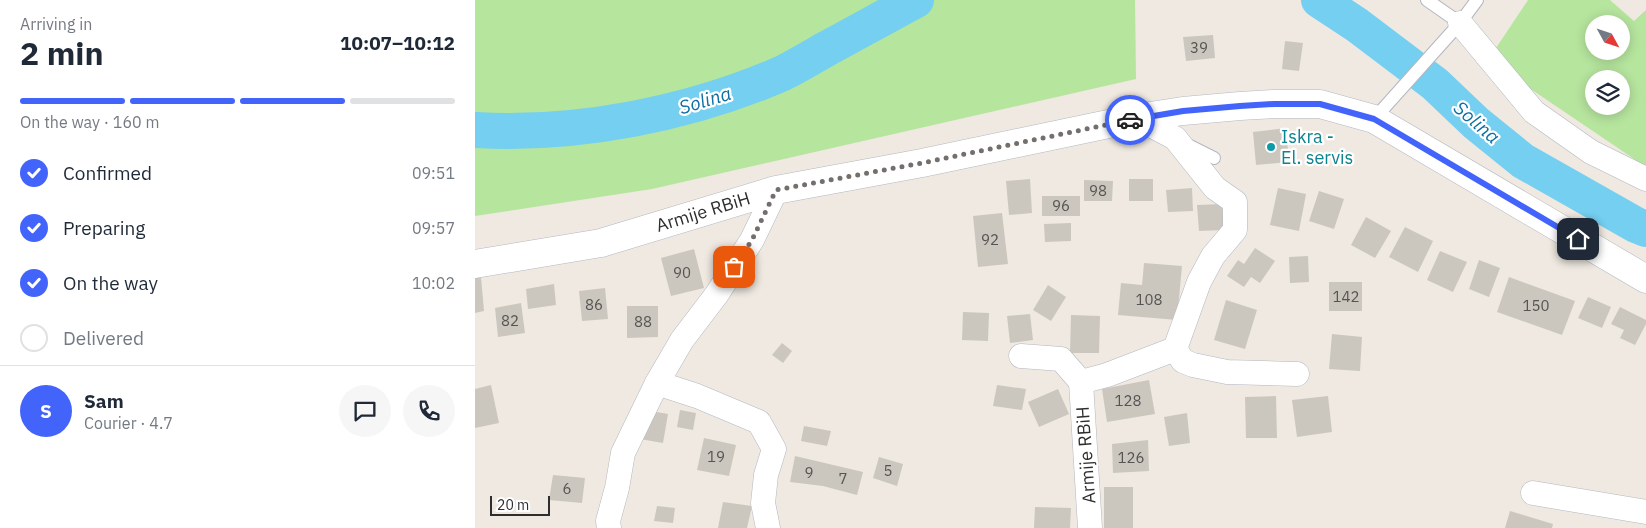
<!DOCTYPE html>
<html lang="en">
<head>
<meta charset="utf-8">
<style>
  :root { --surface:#fff; --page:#f6f6f7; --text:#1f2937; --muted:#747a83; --line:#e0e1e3; --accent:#4264fb }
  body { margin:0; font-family:"IBM Plex Sans",sans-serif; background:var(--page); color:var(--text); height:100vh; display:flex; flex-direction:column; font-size:19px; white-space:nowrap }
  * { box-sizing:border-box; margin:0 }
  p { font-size:16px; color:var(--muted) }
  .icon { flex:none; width:28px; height:28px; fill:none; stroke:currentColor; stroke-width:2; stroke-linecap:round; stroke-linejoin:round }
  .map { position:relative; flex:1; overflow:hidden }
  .panel { display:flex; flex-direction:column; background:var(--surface); width:475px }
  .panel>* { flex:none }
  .needle { width:32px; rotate:130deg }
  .buttons { position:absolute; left:1110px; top:15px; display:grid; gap:10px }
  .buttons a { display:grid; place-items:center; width:45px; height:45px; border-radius:50%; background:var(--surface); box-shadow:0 2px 12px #0003; font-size:25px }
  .scale { position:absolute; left:15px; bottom:12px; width:60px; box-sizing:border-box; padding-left:5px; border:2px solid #2e2e2e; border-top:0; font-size:14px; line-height:18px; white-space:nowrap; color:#2e2e2e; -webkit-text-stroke:4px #fff; paint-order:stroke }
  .pin { position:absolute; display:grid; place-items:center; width:42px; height:42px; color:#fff; margin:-21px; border-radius:10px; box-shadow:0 2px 8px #0006 }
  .courier { position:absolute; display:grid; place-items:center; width:50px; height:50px; margin:-25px; border:4px solid #4264fb; border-radius:50%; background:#fff; color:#222; box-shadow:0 1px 6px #0007 }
  .headline em { font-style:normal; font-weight:800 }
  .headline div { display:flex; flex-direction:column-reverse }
  .headline { display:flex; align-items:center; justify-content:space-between; height:85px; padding:0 20px }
  h1 { font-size:32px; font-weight:800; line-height:38px }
  .bar { display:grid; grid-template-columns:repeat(4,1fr); gap:8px 5px; align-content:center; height:60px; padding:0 20px }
  .bar i { height:6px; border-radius:4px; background:var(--line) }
  .bar .current { background:var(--accent) }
  .bar p { grid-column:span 4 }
  .line { display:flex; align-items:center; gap:12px; padding:0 20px; border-top:1px solid var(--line) }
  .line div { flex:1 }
  .round { display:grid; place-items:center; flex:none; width:52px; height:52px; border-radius:26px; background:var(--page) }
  ol { padding:0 20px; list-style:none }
  li { display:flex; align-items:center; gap:15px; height:55px }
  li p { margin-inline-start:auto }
  li .icon { padding:5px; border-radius:50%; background:var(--accent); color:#fff; stroke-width:4 }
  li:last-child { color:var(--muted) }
  li i { width:28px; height:28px; border:2px solid var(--line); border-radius:50% }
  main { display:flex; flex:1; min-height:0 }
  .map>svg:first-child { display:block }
</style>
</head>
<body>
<main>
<section class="panel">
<div class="headline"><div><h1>2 min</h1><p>Arriving in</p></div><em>10:07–10:12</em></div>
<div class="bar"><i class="current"></i><i class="current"></i><i class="current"></i><i></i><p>On the way · 160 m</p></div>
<ol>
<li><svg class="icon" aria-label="check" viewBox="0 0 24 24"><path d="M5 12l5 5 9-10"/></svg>Confirmed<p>09:51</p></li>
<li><svg class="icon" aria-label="check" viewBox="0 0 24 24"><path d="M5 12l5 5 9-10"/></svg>Preparing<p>09:57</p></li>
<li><svg class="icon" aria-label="check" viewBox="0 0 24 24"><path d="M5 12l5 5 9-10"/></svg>On the way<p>10:02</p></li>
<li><i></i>Delivered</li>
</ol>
<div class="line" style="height:90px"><b class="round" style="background:var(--accent);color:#fff">S</b><div><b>Sam</b><p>Courier · 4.7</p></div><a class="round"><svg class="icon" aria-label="chat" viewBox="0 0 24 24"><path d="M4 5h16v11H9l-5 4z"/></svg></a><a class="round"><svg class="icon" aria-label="phone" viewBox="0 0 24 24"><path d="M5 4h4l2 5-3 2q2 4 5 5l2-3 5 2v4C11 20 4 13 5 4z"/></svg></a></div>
</section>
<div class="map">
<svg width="1171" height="528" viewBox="0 0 1171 528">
  <rect width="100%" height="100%" fill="#efe9e1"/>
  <g fill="#b6e59e" fill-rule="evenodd">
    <polygon points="0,0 660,0 661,79 177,189 0,216"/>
    <path d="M1053,0H1135L1159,21L1171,10V167L1013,60ZM1119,24H1146V51H1119ZM1119,79H1146V106H1119Z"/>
  </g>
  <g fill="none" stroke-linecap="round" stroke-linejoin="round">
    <g stroke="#75cff0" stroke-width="36">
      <polyline points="844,0 882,25 960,84 1001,123 1048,161 1161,225 1171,229"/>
      <path d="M0,130C101,136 215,114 308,73C322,66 337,57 351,49C381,33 411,16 441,0"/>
    </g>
  </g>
  <g fill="#cbc7bf">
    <polygon points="738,35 740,58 711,61 708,37"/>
    <polygon points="810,41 828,43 824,71 807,69"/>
    <polygon points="811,128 814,162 781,165 778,132"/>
    <polygon points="555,179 557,213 534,215 531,181"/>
    <rect x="654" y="179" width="24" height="22"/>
    <polygon points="609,180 638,181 637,201 609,201"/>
    <polygon points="717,188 718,211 693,212 691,190"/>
    <polygon points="803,188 831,194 824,231 795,225"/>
    <polygon points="844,191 869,199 859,229 834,221"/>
    <rect x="567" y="196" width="38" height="20"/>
    <polygon points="747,204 749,230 724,231 722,205"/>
    <polygon points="527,213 533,264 503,267 498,216"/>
    <polygon points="891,217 916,231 900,258 876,245"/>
    <polygon points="596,223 596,241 570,242 569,224"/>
    <polygon points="930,227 958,241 943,272 914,257"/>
    <polygon points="780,248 800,261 785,283 776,277 769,287 752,276 763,260 769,264"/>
    <polygon points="219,249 229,288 196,296 186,258"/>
    <polygon points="965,251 992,262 978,292 952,280"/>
    <polygon points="833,256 834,282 815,283 814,257"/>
    <polygon points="1004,260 1025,268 1014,297 994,289"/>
    <polygon points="669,263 707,266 702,320 643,315 646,283 667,285"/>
    <polygon points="0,277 6,277 9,311 0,313"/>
    <polygon points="1034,277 1100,301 1087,335 1022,312"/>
    <rect x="854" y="282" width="33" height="29"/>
    <polygon points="79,284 81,305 53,309 51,289"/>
    <polygon points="573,285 591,297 576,321 558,310"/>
    <polygon points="130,288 133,319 107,321 104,291"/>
    <polygon points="1113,297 1136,307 1127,328 1103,318"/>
    <polygon points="751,300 782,310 770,349 739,340"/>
    <polygon points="46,303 50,333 23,337 20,308"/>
    <polygon points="152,306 183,306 183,337 152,338"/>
    <polygon points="1145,307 1171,320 1171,324 1160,345 1145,338 1149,330 1136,324"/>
    <polygon points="488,312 514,313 513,341 487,340"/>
    <polygon points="555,314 558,340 535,343 532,316"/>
    <polygon points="596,315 625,316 624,353 595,353"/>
    <polygon points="857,334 887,337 885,371 854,369"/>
    <polygon points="307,343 317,351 308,363 297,355"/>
    <polygon points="674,380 680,414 632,422 627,389"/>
    <polygon points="16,385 24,423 0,428 0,389"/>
    <polygon points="522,385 551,389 547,410 518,406"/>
    <polygon points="583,389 594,414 564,427 553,402"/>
    <polygon points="801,396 802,438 771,438 770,397"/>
    <polygon points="853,396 857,432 822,437 817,400"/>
    <polygon points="170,410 193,414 188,443 165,439"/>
    <polygon points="205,410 221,413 218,430 202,427"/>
    <polygon points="712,413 715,443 694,446 689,417"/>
    <polygon points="329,426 356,431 352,446 326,441"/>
    <polygon points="229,438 261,445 254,476 222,470"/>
    <polygon points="673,440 674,471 638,473 637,444"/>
    <polygon points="320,456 388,472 382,495 348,486 315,482"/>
    <polygon points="404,457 428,464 422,486 398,478"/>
    <polygon points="78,475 110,478 107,503 74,500"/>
    <rect x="629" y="487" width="29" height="41"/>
    <polygon points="248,502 277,506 272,528 243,528"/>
    <polygon points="182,506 200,508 198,523 179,521"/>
    <polygon points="560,507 596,508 595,528 559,528"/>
    <polygon points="1035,511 1078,524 1077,528 1030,528"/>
  </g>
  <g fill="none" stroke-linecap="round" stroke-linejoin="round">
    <defs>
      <g id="lane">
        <polyline points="952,0 985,23"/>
        <polyline points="899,119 985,23 1002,0"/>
        <polyline points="711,144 739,158"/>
      </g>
      <g id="street">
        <polyline points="985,23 1059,112 1116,152 1171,179"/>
        <polyline points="700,349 708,361 718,365 752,372 822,374"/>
        <polyline points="546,356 586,359 606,382"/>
        <polyline points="182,383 222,396 284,422 299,449 291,475 288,503 293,528"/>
        <polyline points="1058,493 1171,512"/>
        <polyline points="134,528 133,521 142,488 148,453 182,383 207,340 242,294 277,240 301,190"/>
        <polyline points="615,528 606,382 632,375 700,349 724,282 738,256 760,230 760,202 740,188 700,138 662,118"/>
      </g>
      <polyline id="secondary" points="0,264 126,243 301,190 447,163 662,118 708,111 765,106 799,104 845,104 899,119 1171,279"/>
    </defs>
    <use href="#lane" stroke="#b4b7c1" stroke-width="14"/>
    <use href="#street" stroke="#b4b7c1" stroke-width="25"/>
    <use href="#secondary" stroke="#b4b7c1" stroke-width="29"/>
    <use href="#lane" stroke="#fff" stroke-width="12"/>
    <use href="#street" stroke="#fff" stroke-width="24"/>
    <use href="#secondary" stroke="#fff" stroke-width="28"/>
  </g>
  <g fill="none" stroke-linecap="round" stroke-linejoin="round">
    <polyline stroke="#726f6d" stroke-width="5" stroke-dasharray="0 9" points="259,267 277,240 301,190 447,163 655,120"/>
    <polyline stroke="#4264fb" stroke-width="6" points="655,120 708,111 765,106 799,104 845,104 899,119 1103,239"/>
  </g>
  <circle fill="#0f9aa8" stroke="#fff" stroke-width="2" cx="796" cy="147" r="5"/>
  <g text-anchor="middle" stroke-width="4.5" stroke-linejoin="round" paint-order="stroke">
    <g font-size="15" fill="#555452">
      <text x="724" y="53">39</text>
      <text x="623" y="196">98</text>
      <text x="586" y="211">96</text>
      <text x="515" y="245">92</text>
      <text x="207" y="278">90</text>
      <text x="871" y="302">142</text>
      <text x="674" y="305">108</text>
      <text x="119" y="310">86</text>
      <text x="1061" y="311">150</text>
      <text x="35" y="326">82</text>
      <text x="168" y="327">88</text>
      <text x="653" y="406">128</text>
      <text x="241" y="462">19</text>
      <text x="656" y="463">126</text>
      <text x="413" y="476">5</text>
      <text x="334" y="478">9</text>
      <text x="368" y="484">7</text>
      <text x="92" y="494">6</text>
    </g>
    <g font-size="18" fill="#0d838f" stroke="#fff" text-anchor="start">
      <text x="806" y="143">Iskra -<tspan x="806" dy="21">El. servis</tspan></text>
    </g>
    <g font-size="18" fill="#2e2e2e" stroke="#fff">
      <text transform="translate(228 212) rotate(-17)" y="6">Armije RBiH</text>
      <text transform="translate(611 455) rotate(-94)" y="6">Armije RBiH</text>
    </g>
    <g font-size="19" font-style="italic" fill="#0d6fa3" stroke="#fff">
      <text transform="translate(230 100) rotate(-17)" y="7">Solina</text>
      <text transform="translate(1002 122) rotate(41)" y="7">Solina</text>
    </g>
  </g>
</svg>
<div class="buttons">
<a><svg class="needle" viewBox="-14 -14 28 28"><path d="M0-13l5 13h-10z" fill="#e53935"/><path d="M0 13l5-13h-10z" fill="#747a83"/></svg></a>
<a><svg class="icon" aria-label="layers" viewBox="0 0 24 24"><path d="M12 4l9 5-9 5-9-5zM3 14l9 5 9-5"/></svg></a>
</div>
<div class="scale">20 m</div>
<div class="pin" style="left:259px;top:267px;background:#ea580c"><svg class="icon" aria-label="bag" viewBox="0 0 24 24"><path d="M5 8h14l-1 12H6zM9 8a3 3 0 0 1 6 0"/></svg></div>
<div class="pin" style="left:1103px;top:239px;background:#1f2937"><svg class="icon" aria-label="home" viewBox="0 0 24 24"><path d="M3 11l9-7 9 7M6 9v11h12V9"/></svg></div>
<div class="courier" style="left:655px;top:120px"><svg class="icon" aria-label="car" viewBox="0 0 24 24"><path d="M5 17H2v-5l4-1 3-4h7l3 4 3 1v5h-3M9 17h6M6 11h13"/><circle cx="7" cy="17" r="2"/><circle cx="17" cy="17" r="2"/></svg></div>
</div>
</main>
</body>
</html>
